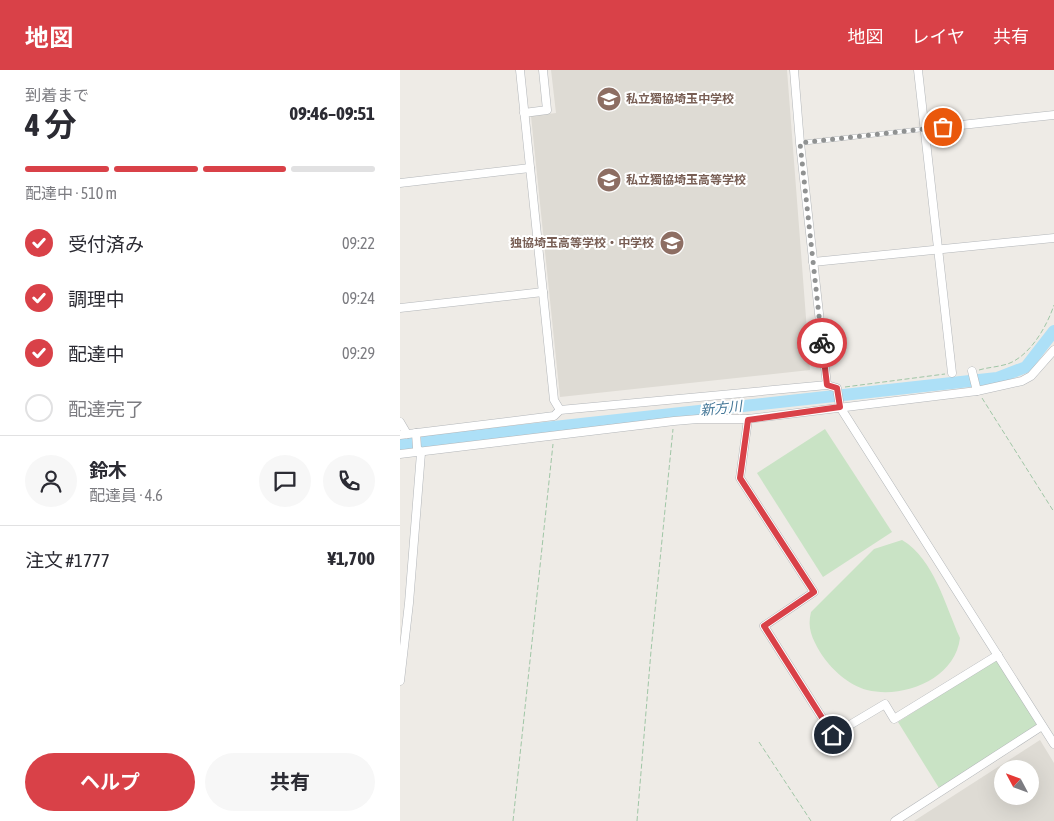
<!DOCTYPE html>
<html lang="ja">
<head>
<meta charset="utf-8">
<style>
  :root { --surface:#fff; --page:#f7f7f7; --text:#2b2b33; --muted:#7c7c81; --line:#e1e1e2; --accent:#d94148 }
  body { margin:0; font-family:"Asap Condensed","Noto Sans JP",sans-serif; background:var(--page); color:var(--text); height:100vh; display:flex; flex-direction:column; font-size:19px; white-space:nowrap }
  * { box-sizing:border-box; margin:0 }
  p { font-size:16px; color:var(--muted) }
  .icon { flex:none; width:28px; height:28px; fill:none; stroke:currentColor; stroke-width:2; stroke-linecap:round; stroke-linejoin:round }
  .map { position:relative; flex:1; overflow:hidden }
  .drawer { display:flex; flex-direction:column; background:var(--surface); width:400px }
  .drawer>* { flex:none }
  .needle { width:32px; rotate:311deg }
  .tools { position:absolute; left:594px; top:690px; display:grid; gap:10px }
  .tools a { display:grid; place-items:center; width:45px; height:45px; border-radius:50%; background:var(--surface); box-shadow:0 5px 20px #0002; font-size:25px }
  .pin { position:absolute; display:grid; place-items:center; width:42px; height:42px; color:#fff; margin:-21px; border:2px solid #fff; border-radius:50%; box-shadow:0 1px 5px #0007 }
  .courier { position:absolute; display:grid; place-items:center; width:50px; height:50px; margin:-25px; border:4px solid #d94148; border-radius:50%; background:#fff; color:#222; box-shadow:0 1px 6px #0007 }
  .summary em { font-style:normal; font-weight:700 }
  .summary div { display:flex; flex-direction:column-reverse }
  .summary { display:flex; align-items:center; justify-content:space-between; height:85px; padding:0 25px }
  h1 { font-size:32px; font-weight:700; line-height:38px }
  .bar { display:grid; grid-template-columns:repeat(4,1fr); gap:8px 5px; align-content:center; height:60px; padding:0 25px }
  .bar i { height:6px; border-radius:4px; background:var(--line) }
  .bar .active { background:var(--accent) }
  .bar p { grid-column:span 4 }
  .line { display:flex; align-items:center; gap:12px; padding:0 25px; border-top:1px solid var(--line) }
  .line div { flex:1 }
  .round { display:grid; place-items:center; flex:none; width:52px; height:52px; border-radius:26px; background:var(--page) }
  ol { padding:0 25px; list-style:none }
  li { display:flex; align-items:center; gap:15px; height:55px }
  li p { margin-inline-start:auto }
  li .icon { padding:5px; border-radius:50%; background:var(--accent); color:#fff; stroke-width:4 }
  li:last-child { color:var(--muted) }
  li i { width:28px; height:28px; border:2px solid var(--line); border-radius:50% }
  .button { display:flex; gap:10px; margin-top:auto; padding:10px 25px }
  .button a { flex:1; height:58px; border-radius:30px; background:var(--accent); color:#fff; font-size:20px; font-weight:700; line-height:58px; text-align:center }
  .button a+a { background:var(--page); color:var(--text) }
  header { display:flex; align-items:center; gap:30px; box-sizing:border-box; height:70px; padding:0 25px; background:var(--accent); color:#fff }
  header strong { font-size:24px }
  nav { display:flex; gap:28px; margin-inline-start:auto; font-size:18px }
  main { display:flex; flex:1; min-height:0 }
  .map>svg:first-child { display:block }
</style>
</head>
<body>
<header>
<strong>地図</strong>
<nav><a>地図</a><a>レイヤ</a><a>共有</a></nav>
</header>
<main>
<section class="drawer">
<div class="summary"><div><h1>4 分</h1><p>到着まで</p></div><em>09:46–09:51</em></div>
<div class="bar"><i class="active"></i><i class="active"></i><i class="active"></i><i></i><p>配達中 · 510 m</p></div>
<ol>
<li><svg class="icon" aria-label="check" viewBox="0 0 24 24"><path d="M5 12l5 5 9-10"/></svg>受付済み<p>09:22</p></li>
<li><svg class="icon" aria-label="check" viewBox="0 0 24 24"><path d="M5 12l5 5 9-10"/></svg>調理中<p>09:24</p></li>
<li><svg class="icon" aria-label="check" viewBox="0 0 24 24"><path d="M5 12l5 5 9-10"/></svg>配達中<p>09:29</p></li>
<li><i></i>配達完了</li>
</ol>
<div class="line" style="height:90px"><a class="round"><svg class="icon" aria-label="person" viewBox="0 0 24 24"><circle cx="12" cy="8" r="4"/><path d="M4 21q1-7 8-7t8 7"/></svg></a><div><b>鈴木</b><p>配達員 · 4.6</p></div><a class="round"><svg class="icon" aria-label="chat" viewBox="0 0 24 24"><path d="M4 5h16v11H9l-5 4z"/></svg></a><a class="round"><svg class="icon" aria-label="phone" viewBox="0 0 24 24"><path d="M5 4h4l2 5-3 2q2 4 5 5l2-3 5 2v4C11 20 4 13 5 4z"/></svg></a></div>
<div class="line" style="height:65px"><div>注文 #1777</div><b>¥1,700</b></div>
<div class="button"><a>ヘルプ</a><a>共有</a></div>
</section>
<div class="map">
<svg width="654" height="751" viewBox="0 0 654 751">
  <rect width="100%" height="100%" fill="#eeebe6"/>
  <g fill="#dedbd4" fill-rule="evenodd">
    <polygon points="151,0 387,0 410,300 160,327 131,46 156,43"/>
    <path d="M640,670L654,693V751H514ZM602,699H630V726H602Z"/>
  </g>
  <g fill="#c9e3c5">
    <polygon points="425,359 492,462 423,507 357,403"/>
    <path d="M502,470C534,489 545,535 560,568C555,609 504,629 467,620C448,615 430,598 420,582C412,568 407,558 411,542L474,479Z"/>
    <polygon points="596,590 638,655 539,718 498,652"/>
  </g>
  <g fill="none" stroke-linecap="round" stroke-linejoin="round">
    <polyline stroke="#ade0f7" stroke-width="12" points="0,374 597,308 626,297 654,261"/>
    <defs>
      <polyline id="service" points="400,73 524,59"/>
      <g id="minor">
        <polyline points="120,0 154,330 160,340"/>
        <polyline points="394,0 400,73 427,315"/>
        <polyline points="518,0 552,303"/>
        <polyline points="124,43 147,40 143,0"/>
        <polyline points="524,59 654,45"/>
        <polyline points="0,113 130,98"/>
        <polyline points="413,192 654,168"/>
        <polyline points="0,238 143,222"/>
        <polyline points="572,301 577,321"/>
        <polyline points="348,349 340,408 414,522 364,556 433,665 485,634 494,649 598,585"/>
        <polyline points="0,352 7,364"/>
        <polyline points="0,365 154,346 160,340 427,315 437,318 440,337 654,674"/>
        <polyline points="0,384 274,351 298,349 348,349 577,321 622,311 631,306 654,280"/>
        <polyline points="0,611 9,533 21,383 17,378 16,363"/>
        <polyline points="495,751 642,656"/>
      </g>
    </defs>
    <use href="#service" stroke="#b3b6b9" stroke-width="5"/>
    <use href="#minor" stroke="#b3b6b9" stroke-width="9"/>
    <g stroke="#a0c6a6" stroke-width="1" stroke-dasharray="5 2.5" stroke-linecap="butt">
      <path d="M579,300C589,297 600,297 610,293C631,284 647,256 654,235"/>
      <polyline points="445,317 545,304"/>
      <polyline points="582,328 654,442"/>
      <polyline points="359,672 411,751"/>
      <polyline points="113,751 153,374"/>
      <polyline points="237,751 251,581 273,359"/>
    </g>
    <use href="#service" stroke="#fff" stroke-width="4"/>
    <use href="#minor" stroke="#fff" stroke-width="8"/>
  </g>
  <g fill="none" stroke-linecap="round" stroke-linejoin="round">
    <polyline stroke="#909292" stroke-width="5" stroke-dasharray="0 9" points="422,273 400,73 543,57"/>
    <polyline stroke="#d94148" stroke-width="6" points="422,273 427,315 437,318 440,337 348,350 340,408 414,522 364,556 433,665"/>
  </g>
  <defs>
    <symbol id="school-disc" viewBox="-11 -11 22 22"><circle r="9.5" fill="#8d6e63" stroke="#fff"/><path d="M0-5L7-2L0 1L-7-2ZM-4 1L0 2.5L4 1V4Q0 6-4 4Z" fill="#fff"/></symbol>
  </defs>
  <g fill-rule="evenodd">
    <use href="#school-disc" x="195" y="15" width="28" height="28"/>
    <use href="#school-disc" x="195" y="96" width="28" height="28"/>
    <use href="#school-disc" x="258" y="159" width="28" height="28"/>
  </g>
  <g text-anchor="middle" stroke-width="4" stroke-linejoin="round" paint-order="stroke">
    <g font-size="12" font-weight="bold" fill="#785e54" stroke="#fff" text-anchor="start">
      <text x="226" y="33">私立獨協埼玉中学校</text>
      <text x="226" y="114">私立獨協埼玉高等学校</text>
      <text x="254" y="177" text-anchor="end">独協埼玉高等学校・中学校</text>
    </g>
    <g font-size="14" font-style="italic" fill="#447797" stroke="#fff">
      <text transform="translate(321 338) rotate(-6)" y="5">新方川</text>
    </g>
  </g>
</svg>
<div class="tools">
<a><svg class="needle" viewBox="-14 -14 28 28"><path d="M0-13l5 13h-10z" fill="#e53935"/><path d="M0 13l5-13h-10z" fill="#7c7c81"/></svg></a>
</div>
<div class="pin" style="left:543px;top:57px;background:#ea580c"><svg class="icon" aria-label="bag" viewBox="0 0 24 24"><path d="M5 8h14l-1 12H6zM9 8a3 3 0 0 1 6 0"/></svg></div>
<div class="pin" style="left:433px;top:665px;background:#1f2937"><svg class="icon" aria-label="home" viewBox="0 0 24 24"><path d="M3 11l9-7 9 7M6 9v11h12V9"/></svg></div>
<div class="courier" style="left:422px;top:273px"><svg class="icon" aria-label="bike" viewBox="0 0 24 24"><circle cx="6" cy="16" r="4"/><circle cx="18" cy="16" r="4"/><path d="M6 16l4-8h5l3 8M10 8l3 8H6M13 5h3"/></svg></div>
</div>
</main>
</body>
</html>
